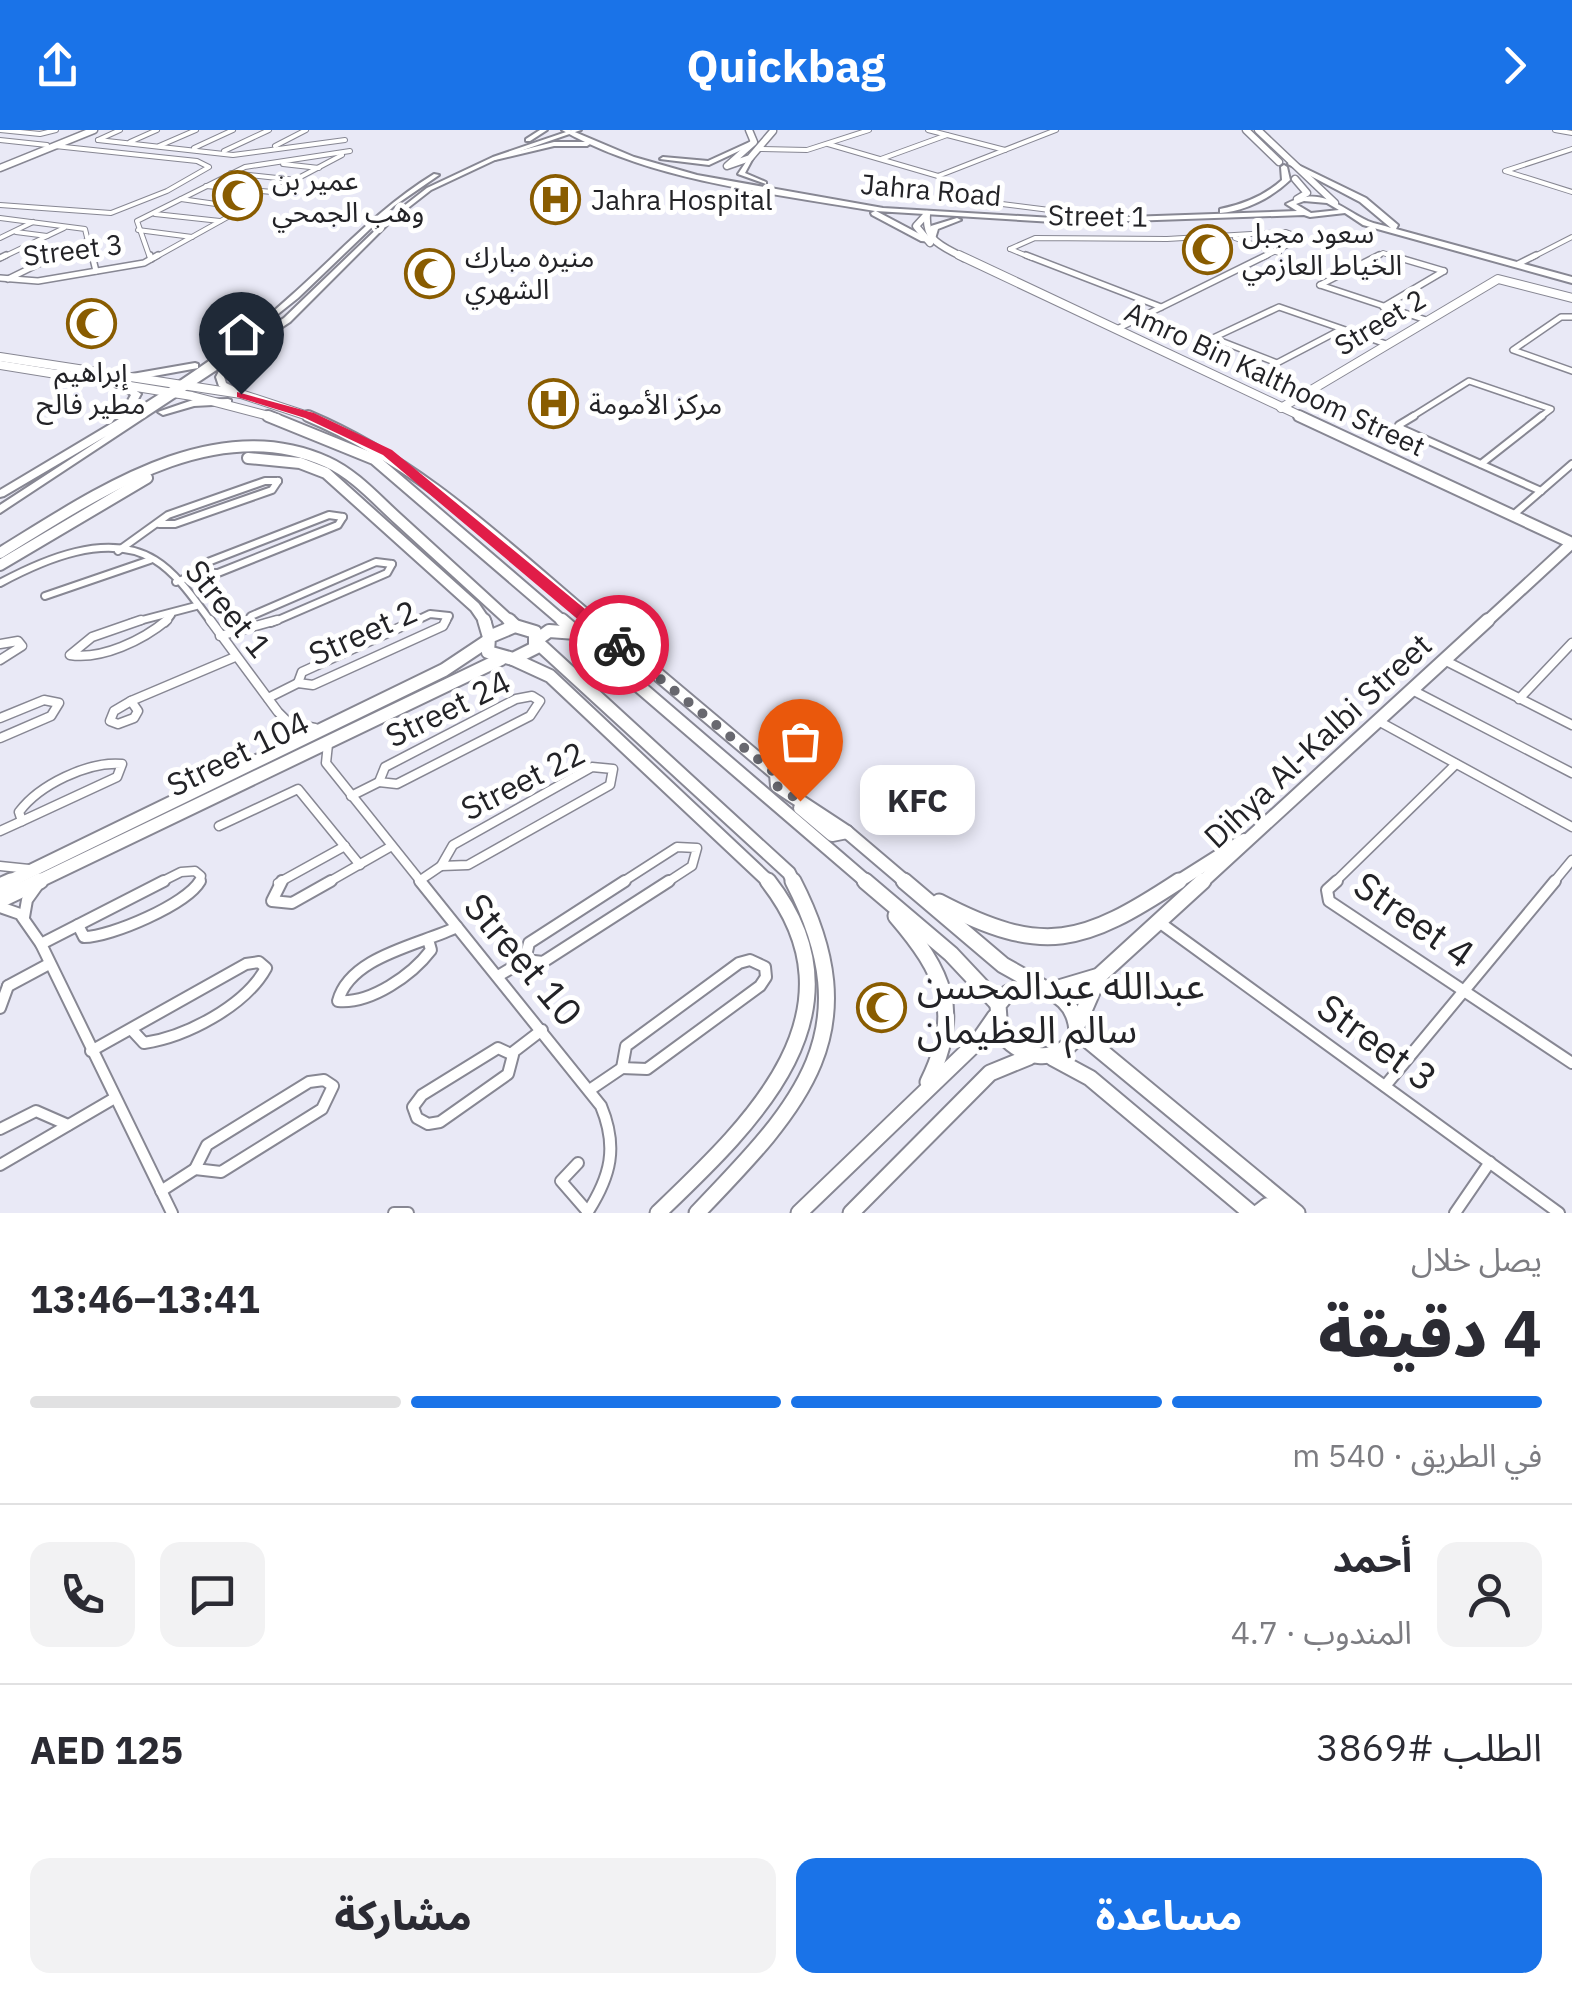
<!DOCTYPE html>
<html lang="ar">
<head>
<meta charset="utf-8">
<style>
  :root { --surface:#fff; --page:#f2f2f3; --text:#2b2b33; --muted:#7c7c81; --line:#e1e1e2; --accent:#1a73e8 }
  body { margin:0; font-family:"IBM Plex Sans","Noto Sans Arabic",sans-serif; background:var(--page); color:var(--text); direction:rtl; height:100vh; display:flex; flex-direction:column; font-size:38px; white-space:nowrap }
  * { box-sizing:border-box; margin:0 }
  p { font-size:32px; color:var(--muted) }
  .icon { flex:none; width:55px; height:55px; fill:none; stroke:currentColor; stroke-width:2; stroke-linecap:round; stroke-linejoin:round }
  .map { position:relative; height:1083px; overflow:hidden; direction:ltr }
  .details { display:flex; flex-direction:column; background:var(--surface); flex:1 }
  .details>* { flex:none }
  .pin { position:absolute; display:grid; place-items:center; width:85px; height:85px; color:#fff; margin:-102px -42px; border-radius:50% 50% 50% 0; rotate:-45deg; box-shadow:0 0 10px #0007 }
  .pin .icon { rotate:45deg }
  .courier { position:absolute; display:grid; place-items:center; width:100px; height:100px; margin:-50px; border:8px solid #e11d48; border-radius:50%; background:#fff; color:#222; box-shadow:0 2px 12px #0007 }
  .bubble { position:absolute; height:70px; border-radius:20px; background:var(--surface); box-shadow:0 5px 15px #0003; font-size:32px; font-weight:800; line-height:70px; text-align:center; direction:rtl }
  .headline em { font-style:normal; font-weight:800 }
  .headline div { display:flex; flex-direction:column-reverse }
  .headline { display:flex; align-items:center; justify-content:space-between; height:170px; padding:0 30px }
  h1 { font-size:65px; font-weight:800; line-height:75px }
  .bar { display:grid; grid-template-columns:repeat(4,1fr); gap:15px 10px; align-content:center; height:120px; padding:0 30px }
  .bar i { height:12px; border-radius:8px; background:var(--line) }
  .bar .current { background:var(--accent) }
  .bar p { grid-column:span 4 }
  .line { display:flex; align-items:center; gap:25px; padding:0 30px; border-top:2px solid var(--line) }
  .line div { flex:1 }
  .round { display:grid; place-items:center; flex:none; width:105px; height:105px; border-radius:20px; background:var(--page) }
  .primary-button { display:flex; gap:20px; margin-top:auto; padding:20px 30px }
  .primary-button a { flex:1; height:115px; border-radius:20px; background:var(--accent); color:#fff; font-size:40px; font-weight:800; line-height:115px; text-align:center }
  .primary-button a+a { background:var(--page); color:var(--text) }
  header { display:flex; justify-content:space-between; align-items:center; height:130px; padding:0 30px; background:var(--accent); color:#fff; font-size:45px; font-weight:800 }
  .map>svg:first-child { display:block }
</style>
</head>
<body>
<header><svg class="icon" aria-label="forward" viewBox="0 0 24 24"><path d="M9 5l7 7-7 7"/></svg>Quickbag<svg class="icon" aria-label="share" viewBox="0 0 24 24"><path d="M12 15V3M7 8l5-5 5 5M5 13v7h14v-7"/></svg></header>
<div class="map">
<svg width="1572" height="1083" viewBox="0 0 1572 1083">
  <rect width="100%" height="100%" fill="#e9e9f6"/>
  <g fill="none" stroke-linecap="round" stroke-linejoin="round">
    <defs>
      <g id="street-far4">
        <polyline points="0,0 40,4 56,0"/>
        <polyline points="928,0 1005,20"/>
        <polyline points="1555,0 1572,3"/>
        <polyline points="0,10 47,15"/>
        <polyline points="98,10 233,25 345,10"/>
        <polyline points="98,10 120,0"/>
        <polyline points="130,12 157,0"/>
        <polyline points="828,14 938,46 1056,0"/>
        <polyline points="159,16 196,0"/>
        <polyline points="275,16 306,0"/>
        <polyline points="194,18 233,0"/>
        <polyline points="760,19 807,20 869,0"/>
        <polyline points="1572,19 1505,41 1572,62"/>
        <polyline points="224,21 269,0"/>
        <polyline points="881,29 947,5"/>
        <polyline points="283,34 319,38"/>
        <polyline points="231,43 296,50"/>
        <polyline points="938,46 954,68 1089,85"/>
        <polyline points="206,56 272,62 342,25"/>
        <polyline points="181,69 244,78"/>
        <polyline points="0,75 111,83 167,61 209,37 197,31 55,16"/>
        <polyline points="155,84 220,91"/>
        <polyline points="0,88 85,99 92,128"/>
        <polyline points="138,100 192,107"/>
        <polyline points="16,102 47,106"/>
        <polyline points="0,108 33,92"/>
        <polyline points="1235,108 1279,123"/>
        <polyline points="1010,119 1035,108 1167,109 1286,102 1302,108 1262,128"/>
        <polyline points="1010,119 1032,128"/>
        <polyline points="1,128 64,98"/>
        <polyline points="52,128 88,110"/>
        <polyline points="150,128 137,91 245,37 350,21"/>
        <polyline points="154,128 244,78"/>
        <polyline points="1374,128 1383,123 1398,128"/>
        <polyline points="1531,128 1572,107"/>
      </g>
      <g id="street-far3">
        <polyline points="92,125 96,141"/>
        <polyline points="150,125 151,129"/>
        <polyline points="1026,125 1161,177"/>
        <polyline points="1390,125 1444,141"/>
        <polyline points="0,128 6,125"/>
        <polyline points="1518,134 1536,125"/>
        <polyline points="0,148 38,151 144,133 158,125"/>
        <polyline points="8,149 57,125"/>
        <polyline points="1320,155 1379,125"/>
        <polyline points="1320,155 1426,190"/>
        <polyline points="1383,177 1444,141"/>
        <polyline points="1572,187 1561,187 1513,220 1572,241"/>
        <polyline points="1117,199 1267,125"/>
        <polyline points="1342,199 1277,233 1213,208 1279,177 1386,214"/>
        <polyline points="1410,288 1469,251 1551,279 1539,288"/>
      </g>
      <g id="street-far2">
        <polyline points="1414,286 1399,295 1402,299 1541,361"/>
        <polyline points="1481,334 1542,286"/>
        <polyline points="1512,386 1572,334"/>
        <polyline points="159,394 175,394 272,360 278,351"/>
        <polyline points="118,421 168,385 265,351 278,351"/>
        <polyline points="199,443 208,432 329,385 343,387"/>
        <polyline points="176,452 199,443 218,443 338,395 343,387"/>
        <path d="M0,453C43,430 107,401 155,430C178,444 196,472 212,493"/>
        <polyline points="45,466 150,430"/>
        <polyline points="131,493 196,476"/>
        <polyline points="165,493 171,485"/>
        <polyline points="246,493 251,486 376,432 392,434"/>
        <polyline points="271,493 387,443 392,434"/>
        <polyline points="411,493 430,484 449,486 445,493"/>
      </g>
      <g id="street-far1">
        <path d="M141,490L92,507L70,525C102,530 143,510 167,490"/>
        <polyline points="210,490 278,582 289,593 315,598"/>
        <polyline points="244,496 248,490"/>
        <polyline points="220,506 277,490"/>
        <polyline points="0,514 18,511 22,516 0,530"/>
        <polyline points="1446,531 1572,595"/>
        <polyline points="298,553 313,555 443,496 446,490"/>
        <polyline points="298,553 302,542 416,490"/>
        <polyline points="1414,561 1572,643"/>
        <polygon points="532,566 540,571 530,586 397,654 379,652 385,637 516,569"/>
        <polyline points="268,568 298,553"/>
        <polyline points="1519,569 1572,513"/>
        <polygon points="131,571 138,581 134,588 118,594 110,591 114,581"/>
        <polyline points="131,571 235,527"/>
        <polyline points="0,588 44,570 59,573 51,586 0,608"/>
        <polyline points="1380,592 1572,697"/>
        <polyline points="328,614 326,633 422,753"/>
        <path d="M122,634L117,647L22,691L19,682C39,655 88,631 122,634Z"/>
        <polygon points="592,637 613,639 610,655 468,735 441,736 453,715"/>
        <polyline points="351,666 379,652"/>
        <polyline points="219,696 298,659 360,735"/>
        <polyline points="0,701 22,691"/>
        <polyline points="0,736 29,739"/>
        <polyline points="419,751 441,736"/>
        <polyline points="159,753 181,742 195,741 201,746 199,753"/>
        <polyline points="278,753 345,716"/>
        <polyline points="327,753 390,717"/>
        <polyline points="621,753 677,717 697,718 692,736 666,753"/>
        <polyline points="1334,753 1456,634"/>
        <polyline points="1553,753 1572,730"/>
      </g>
      <g id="street">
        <polyline points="282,751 272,771 292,773 331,751"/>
        <path d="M420,751L601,976C618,1017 611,1046 587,1083"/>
        <polyline points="1337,751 1327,760 1329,771 1572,933"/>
        <polyline points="0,777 20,784 41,814 172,1083"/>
        <polyline points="24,787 27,770 37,756"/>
        <polyline points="1159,792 1559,1083"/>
        <path d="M78,795L84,807C111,807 187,774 200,751"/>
        <path d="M429,813L431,820C412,845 371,874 338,871C350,826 420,815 457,797"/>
        <polyline points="41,814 164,751"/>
        <polyline points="525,830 543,832 669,751"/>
        <polyline points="525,830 529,813 625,751"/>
        <polygon points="750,830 765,837 766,847 760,856 647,939 622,938 626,916 739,833"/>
        <polyline points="498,846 525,830"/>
        <polyline points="8,856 49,834"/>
        <polyline points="0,878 8,856"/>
        <polygon points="498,918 513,925 508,944 440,992 428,994 417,988 413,977 422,965"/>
        <path d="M91,921L246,834L259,832L266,838C245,876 186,907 144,913L132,900"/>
        <polyline points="512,923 542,900"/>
        <polygon points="324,950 333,956 322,979 221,1042 195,1039 207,1015 309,952"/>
        <polyline points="1385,956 1555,751"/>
        <polyline points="591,959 622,938"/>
        <polyline points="0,999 36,981 68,995"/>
        <polyline points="578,1033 561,1051 588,1082"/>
        <polyline points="0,1035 113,969"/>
        <polyline points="161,1061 195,1039"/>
        <polyline points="394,1083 408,1083"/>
        <polyline points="1455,1083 1490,1032"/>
      </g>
      <g id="secondary-far4">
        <polyline points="749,0 754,12 727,36 750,28 773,1"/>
        <polyline points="1246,0 1279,32"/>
        <polyline points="1258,0 1335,73"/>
        <polyline points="0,38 94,0"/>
        <polyline points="1295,49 1307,63 1297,69"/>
        <path d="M927,84C925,112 941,115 964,128"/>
        <polyline points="927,84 916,96 930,113"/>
      </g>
      <g id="secondary-far3">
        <polyline points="959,125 1305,288"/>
        <polyline points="0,227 241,264 314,288"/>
        <polyline points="0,235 192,266 277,288"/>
        <polyline points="1281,278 1498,149 1572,168"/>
      </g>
      <g id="secondary-far2">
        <polyline points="268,286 374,329 565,493"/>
        <path d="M308,286C422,334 502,414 596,493"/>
        <polyline points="1299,286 1572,413"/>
        <polyline points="248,328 300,333 326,343 475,477 486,493"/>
        <path d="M0,423C92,367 213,280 327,332C354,344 376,369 398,389C436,424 474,458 512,493"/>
        <polyline points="0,435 147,348"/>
        <polyline points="1485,493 1572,413"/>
      </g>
      <g id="secondary-far1">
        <polyline points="484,490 489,507"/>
        <polyline points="509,490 515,496"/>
        <polyline points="562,490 868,753"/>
        <polyline points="593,490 776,644 777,656 847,702 907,753"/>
        <polygon points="515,496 535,502 535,518 513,529 488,522 489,507"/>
        <polyline points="538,509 549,501 576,503"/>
        <polyline points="538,513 789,743 794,753"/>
        <polyline points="513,529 550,546 770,753"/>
        <polyline points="800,678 832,705 847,702"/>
        <polyline points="6,753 444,540 486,512"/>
        <polyline points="35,753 501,529"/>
        <polyline points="1176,753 1244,710"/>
        <polyline points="1201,753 1488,490"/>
      </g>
      <g id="secondary">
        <polyline points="865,751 951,824 998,874"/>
        <polyline points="904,751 1003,835 1042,857"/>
        <polyline points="0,756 11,751"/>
        <polyline points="0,770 40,751"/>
        <path d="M939,772C1044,827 1083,814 1179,751"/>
        <path d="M896,786C944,842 963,882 928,952"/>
        <path d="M1028,855C1058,860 1078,875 1077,907C1054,935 1023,930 1000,902L998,875L1008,863Z"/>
        <polyline points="1052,860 1099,846 1203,751"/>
        <polyline points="1079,892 1099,846"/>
        <polyline points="1078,902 1297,1083"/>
        <polyline points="1053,928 1090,948 1251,1083"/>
        <path d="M658,1083C750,995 871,883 768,751"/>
        <path d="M697,1083C802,974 871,902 793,751"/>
        <polyline points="799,1083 979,910 995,887"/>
        <polyline points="851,1083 990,943 1029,927"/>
        <polyline points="1258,1083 1267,1076 1279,1083"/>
      </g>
      <g id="primary">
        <path d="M572,0H581L497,29L431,60L390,92L290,192L228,233L231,235L224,247L226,253L244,262V266H238L219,256L216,247L221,237L0,383V375L106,306L4,366L0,367V360L129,283L122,281L131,265L118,256V252H124L141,264L131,282C188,247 244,209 293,164C340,122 380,77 434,44L439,45L394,76L298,168L219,231L284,188L386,90L427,58L493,27Z"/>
        <polygon points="195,233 198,234 198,238 132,250 128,247 132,244"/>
        <polygon points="228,269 231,270 231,274 194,276 163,285 158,282 193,270"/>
      </g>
      <g id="highway">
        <polygon points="540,0 547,0 530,11 526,11 526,9"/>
        <path d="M562,0H570L634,27L697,45L883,78L1070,89L1297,81L1286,74C1322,55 1338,77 1368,91C1375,94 1383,95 1391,98L1360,72L1288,34L1290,31L1366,68L1398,95L1396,99L1572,147V153L1363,95L1345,83L1310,87L1304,85L1070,93L876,81L927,108L931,96L957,88L961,90L938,99L934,112L921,111L872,85L871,83L875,81C772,63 654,52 562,0ZM1304,71L1327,73L1339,80L1311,83L1296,74Z"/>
        <polygon points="754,10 756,13 709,35 660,29 663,27 708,31"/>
        <polygon points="554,12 587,12 590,14 587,16 554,16 495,30 492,28"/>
        <polygon points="750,26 753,28 745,43 766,52 766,54 738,44"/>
        <path d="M1284,35L1287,37L1290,50C1271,68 1246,81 1220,83V79C1244,74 1264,66 1282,50L1281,37Z"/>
      </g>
    </defs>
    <use href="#street-far4" stroke="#878793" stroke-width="6"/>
    <use href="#street-far3" stroke="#878793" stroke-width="8"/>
    <use href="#street-far2" stroke="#878793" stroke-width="10"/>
    <use href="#street-far1" stroke="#878793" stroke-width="11"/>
    <use href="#street" stroke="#878793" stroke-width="14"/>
    <use href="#secondary-far4" stroke="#878793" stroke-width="9"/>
    <use href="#secondary-far3" stroke="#878793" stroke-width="10"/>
    <use href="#secondary-far2" stroke="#878793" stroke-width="14"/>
    <use href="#secondary-far1" stroke="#878793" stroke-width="16"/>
    <use href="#secondary" stroke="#878793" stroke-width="19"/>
    <use href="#primary" stroke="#878793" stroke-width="4"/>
    <use href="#highway" stroke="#878793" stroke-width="4"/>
    <use href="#street-far4" stroke="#fff" stroke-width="4"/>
    <use href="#street-far3" stroke="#fff" stroke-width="5"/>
    <use href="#street-far2" stroke="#fff" stroke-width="6"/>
    <use href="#street-far1" stroke="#fff" stroke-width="8"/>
    <use href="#street" stroke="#fff" stroke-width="10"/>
    <use href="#secondary-far4" stroke="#fff" stroke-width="6"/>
    <use href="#secondary-far3" stroke="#fff" stroke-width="8"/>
    <use href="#secondary-far2" stroke="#fff" stroke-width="10"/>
    <use href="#secondary-far1" stroke="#fff" stroke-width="12"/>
    <use href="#secondary" stroke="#fff" stroke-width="15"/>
    <use href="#primary" fill="#fff" fill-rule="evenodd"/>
    <use href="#highway" fill="#fff" fill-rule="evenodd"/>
  </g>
  <polygon fill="#e11d48" points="237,262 314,283 392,320 625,512 625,519 613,519 383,325 305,288 237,267"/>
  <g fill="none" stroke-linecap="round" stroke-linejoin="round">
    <polyline stroke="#68686f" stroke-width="10" stroke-dasharray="0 18" points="619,515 776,644 777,656 800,671"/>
  </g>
  <defs>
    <symbol id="mosque-ring" viewBox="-11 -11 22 22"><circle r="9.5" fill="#fff" stroke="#895c00" stroke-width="1.5"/><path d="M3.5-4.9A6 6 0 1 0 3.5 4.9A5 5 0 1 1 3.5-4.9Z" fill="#895c00"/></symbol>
    <symbol id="hospital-ring" viewBox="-11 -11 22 22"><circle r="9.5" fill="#fff" stroke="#895c00" stroke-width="1.5"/><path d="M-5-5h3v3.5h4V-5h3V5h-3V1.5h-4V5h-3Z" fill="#895c00"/></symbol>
  </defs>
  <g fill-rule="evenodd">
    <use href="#mosque-ring" x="210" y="38" width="55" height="55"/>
    <use href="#hospital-ring" x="528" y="42" width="55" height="55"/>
    <use href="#mosque-ring" x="1180" y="92" width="55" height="55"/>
    <use href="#mosque-ring" x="402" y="116" width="55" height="55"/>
    <use href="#mosque-ring" x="64" y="166" width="55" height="55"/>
    <use href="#hospital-ring" x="526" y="246" width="55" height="55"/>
    <use href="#mosque-ring" x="854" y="850" width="55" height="55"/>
  </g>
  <g text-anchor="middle" stroke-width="10" stroke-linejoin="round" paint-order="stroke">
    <g font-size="28" fill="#232327" stroke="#fff" text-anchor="start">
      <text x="272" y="60">عمير بن<tspan x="272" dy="32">وهب الجمحي</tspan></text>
      <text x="591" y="80">Jahra Hospital</text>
      <text x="1242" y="113">سعود مجبل<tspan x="1242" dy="32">الخياط العازمي</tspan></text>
      <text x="465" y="137">منيره مبارك<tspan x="465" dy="32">الشهري</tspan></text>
      <text x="91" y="252" text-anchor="middle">إبراهيم<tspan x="91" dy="32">مطير فالح</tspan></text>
      <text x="589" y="284">مركز الأمومة</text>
    </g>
    <g font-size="28" fill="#232327" stroke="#fff">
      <text transform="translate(931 60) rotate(5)" y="10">Jahra Road</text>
      <text transform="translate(1098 86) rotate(1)" y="10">Street 1</text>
      <text transform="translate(73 120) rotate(-7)" y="10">Street 3</text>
      <text transform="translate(1380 192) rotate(-31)" y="10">Street 2</text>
      <text transform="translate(1275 249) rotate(25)" y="10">Amro Bin Kalthoom Street</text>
    </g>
    <g font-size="32" fill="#232327" stroke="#fff">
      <text transform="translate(228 479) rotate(51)" y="11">Street 1</text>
      <text transform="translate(363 503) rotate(-24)" y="11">Street 2</text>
      <text transform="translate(448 579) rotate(-26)" y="11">Street 24</text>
      <text transform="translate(1318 611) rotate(-43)" y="11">Dihya Al-Kalbi Street</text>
      <text transform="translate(238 624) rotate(-26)" y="11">Street 104</text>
      <text transform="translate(523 651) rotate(-27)" y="11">Street 22</text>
    </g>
    <g font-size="38" fill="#232327" stroke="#fff">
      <text transform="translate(1414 790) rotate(35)" y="13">Street 4</text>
      <text transform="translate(523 830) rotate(50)" y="13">Street 10</text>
      <text transform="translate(1377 913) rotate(36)" y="13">Street 3</text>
    </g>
    <g font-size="38" fill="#232327" stroke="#fff" text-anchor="start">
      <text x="917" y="869">عبدالله عبدالمحسن<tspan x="917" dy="44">سالم العظيمان</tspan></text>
    </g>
  </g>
</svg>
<div class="pin" style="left:800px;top:671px;background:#ea580c"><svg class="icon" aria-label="bag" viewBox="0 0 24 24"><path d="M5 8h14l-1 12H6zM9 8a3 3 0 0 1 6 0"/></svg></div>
<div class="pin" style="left:241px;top:264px;background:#1f2937"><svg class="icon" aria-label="home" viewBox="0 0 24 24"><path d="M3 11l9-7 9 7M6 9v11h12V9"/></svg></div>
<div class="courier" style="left:619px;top:515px"><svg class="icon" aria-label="bike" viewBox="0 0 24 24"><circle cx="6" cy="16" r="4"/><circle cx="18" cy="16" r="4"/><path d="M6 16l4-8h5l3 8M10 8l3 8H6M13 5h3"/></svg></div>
<div class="bubble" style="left:860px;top:635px;width:115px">KFC</div>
</div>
<section class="details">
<div class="headline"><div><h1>4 دقيقة</h1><p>يصل خلال</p></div><em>13:41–13:46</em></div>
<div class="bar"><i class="current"></i><i class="current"></i><i class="current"></i><i></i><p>في الطريق · 540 m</p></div>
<div class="line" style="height:180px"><a class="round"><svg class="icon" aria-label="person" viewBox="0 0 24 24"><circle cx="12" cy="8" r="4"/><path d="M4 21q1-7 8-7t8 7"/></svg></a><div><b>أحمد</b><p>المندوب · 4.7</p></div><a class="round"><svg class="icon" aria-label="chat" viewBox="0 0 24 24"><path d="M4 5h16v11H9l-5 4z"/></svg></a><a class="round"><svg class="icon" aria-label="phone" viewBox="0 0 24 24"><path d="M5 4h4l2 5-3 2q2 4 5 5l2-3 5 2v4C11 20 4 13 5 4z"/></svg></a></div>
<div class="line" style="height:130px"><div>الطلب #3869</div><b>AED 125</b></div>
<div class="primary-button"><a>مساعدة</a><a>مشاركة</a></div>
</section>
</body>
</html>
